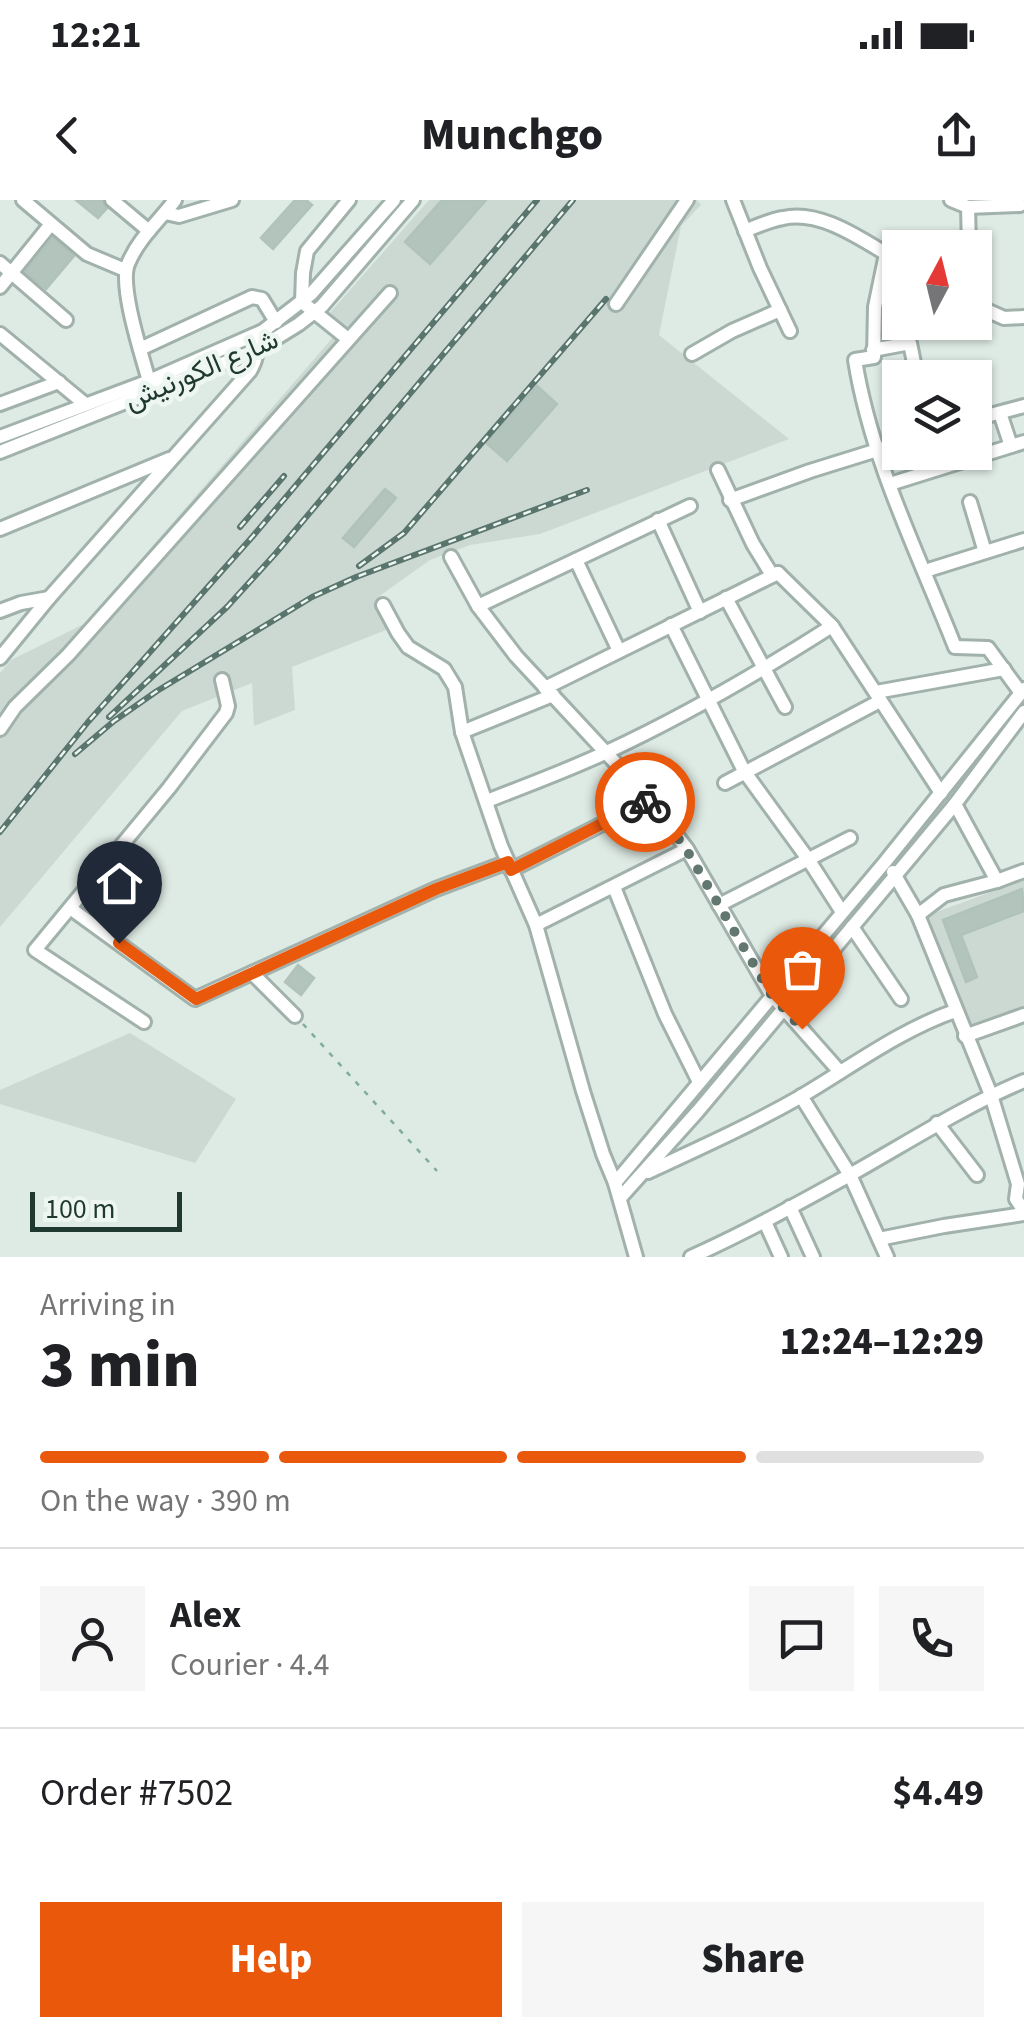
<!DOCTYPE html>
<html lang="en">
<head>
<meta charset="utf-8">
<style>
  :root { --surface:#fff; --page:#f6f6f6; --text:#202124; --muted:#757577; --line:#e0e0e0; --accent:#ea580c }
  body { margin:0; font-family:"Source Sans 3",Vazirmatn,sans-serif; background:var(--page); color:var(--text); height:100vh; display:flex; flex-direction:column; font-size:38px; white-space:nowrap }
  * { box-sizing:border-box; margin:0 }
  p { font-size:32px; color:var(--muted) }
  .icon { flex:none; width:55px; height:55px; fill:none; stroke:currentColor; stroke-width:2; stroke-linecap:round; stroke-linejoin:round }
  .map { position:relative; height:1057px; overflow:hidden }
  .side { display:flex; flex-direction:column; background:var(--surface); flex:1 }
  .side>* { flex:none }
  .needle { width:65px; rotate:7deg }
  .fabs { position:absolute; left:882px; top:30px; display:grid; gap:20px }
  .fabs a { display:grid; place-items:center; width:110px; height:110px; border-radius:0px; background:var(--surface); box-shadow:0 2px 8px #0004; font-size:50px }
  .scale { position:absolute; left:30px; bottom:25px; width:152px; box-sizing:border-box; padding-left:10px; border:5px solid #1f3931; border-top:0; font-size:28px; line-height:35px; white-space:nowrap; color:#1f3931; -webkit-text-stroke:8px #eef6f2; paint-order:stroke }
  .pin { position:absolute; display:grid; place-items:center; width:85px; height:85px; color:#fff; margin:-102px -42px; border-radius:50% 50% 50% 0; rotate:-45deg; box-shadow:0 0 10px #0007 }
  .pin .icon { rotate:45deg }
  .courier { position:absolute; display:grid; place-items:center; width:100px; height:100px; margin:-50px; border:8px solid #ea580c; border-radius:50%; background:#fff; color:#222; box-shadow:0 2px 12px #0007 }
  .overview em { font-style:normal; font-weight:800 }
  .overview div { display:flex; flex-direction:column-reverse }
  .overview { display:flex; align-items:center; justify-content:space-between; height:170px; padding:0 40px }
  h1 { font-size:65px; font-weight:800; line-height:75px }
  .bar { display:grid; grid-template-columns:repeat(4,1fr); gap:15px 10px; align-content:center; height:120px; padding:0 40px }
  .bar i { height:12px; border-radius:8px; background:var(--line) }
  .bar .selected { background:var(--accent) }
  .bar p { grid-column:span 4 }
  .line { display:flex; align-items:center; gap:25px; padding:0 40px; border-top:2px solid var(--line) }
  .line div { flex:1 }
  .round { display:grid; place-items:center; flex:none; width:105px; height:105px; border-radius:0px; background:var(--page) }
  .button { display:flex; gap:20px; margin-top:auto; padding:20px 40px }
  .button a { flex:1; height:115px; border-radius:0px; background:var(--accent); color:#fff; font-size:40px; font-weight:800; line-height:115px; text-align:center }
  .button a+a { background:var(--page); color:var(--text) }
  .status { display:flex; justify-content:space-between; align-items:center; height:70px; padding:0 50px; background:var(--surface); direction:ltr }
  .status svg { height:28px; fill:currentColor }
  header { display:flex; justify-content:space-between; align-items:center; height:130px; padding:0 40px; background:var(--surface); font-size:45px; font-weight:800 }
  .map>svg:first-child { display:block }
</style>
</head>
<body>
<div class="status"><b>12:21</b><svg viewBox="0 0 49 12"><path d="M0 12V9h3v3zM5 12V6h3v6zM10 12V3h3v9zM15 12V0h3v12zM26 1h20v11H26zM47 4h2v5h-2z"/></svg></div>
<header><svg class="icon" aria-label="back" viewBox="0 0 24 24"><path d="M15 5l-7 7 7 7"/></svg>Munchgo<svg class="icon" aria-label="share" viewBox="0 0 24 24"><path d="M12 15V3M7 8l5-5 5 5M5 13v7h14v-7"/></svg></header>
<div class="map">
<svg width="1024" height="1057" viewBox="0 0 1024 1057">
  <rect width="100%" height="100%" fill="#deeae4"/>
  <g fill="#ccd9d3">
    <polygon points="429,0 697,0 701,5 681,26 659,135 789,239 540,334 470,345 430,360 378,397 386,430 292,467 295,510 254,526 252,483 182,511 0,727 0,473 11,460 86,423 335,135 340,127 328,115"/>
    <polygon points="1024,680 1024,810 970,829 928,715"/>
    <polygon points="130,833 236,899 195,963 0,904 0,890"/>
  </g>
  <g fill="#b3c4bd" stroke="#b0c3bb" stroke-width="2.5">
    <polygon points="76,0 102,0 107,8 98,18"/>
    <polygon points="295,0 306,0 312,5 273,49 261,38"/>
    <polygon points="442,0 486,0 430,64 405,42"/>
    <polygon points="53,38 74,56 46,89 25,72"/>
    <polygon points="537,186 557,204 507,261 486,243"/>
    <polygon points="385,289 396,298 354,347 343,338"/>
    <polygon points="1022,689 1024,711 961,735 977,777 966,782 943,720"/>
    <polygon points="298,765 314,778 301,795 285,782"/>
  </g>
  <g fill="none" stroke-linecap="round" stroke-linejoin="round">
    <defs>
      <g id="minor">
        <polyline points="23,0 87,54 125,70"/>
        <polyline points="112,0 149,31"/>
        <polyline points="733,0 760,68 790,131"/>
        <polyline points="951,0 968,7 969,48"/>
        <polyline points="968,7 1020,5"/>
        <polyline points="165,13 179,16 232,0"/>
        <path d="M745,31C757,26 770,20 783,18C823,9 866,43 900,62"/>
        <path d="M886,54L875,107L874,157L855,160C871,260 918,353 955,447L988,448L1021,493"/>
        <polyline points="0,63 66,120"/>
        <polyline points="0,87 51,24"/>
        <polyline points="616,104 687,0"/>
        <polyline points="975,105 1004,118 1024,117"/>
        <polyline points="0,134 85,204"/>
        <polyline points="348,139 302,102 303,73 307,51 349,0"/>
        <polyline points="140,149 252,97 262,99 276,122"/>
        <polyline points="873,150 910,143 917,178"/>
        <polyline points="692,154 732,131 780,110"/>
        <path d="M149,181C142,156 119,86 128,64C138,39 159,21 175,0"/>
        <polyline points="0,204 59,182"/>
        <polyline points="1000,213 1011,246"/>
        <polyline points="975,219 1024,206"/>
        <polyline points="0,237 149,181 263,131 311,94 394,0"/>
        <polyline points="0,252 257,150 299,124 322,106 413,0"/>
        <polyline points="718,270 753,344 772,375 778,373 832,426 941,593"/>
        <polyline points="890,284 1024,242"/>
        <polyline points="730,300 810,271 900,243"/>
        <polyline points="970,302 985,352"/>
        <polyline points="658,320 700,412"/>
        <polyline points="0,329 169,259"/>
        <polyline points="451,357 478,406 516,456 650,600 687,649 771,794 840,872"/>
        <polyline points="576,360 619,451"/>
        <polyline points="925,371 1024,340"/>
        <polyline points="726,398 785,507"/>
        <polyline points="383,405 398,433 408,447 444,469 455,487 462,532 501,646 536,725 583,891 603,954 615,983 636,1057"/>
        <polyline points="478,406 690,306"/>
        <polyline points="0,411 21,403 49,398"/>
        <polyline points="671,425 744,571 808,659 842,712"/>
        <path d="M0,458L49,398L250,171C255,162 258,154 255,144"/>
        <polyline points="545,488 778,373"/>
        <polyline points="876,492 1004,469"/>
        <polyline points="0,529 15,507 68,455 390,93"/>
        <polyline points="462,532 553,495"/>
        <polyline points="725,583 880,501"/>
        <path d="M487,601C527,585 569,570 609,551C686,515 760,472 832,426"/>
        <polyline points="511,670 650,600"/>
        <polyline points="893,672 918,715 991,895 1018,984 1016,999 1024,1011"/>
        <polyline points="997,681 1024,671"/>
        <polyline points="614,687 665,814 699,882"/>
        <polyline points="719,705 850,638"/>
        <polyline points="70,708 195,799 436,689 508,662"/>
        <polyline points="918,715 944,695 997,681 955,604"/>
        <polyline points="536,725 687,649"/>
        <polyline points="852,727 901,799"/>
        <polyline points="252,773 295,816"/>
        <polyline points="144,822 35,750 169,588 226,513 228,506 222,480"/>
        <polyline points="965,836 1024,815"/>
        <polyline points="801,896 850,975 887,1057"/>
        <polyline points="937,923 977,975"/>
        <path d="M648,972C700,948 751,925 800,897C851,867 900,830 955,811"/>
        <polyline points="615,983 885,662 1024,489"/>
        <polyline points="620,998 698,911 895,676 955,604 1024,512"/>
        <polyline points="790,1007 813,1057"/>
        <polyline points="765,1022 781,1057"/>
        <polyline points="879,1039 944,1026 1024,1014"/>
        <path d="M691,1057C745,1033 797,1004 848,976C907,943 962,907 1024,881"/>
      </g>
    </defs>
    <use href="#minor" stroke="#a1b1ab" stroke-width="18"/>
    <polyline stroke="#7ead9d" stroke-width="2.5" stroke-dasharray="5 8" stroke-linecap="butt" points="303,824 437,971"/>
    <use href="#minor" stroke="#fff" stroke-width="12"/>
    <defs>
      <g id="rail">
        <polyline points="240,327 284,276"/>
        <polyline points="359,366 404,333 606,99"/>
        <polyline points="109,517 227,407 276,353 573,0"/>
        <polyline points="75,554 114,521 157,491 312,397 356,377 587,290"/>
        <polyline points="0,632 88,522 253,336 537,0"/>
      </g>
    </defs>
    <use href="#rail" stroke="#59756d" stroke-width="6"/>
    <use href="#rail" stroke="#eef6f2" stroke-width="2.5" stroke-dasharray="8" stroke-linecap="butt"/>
  </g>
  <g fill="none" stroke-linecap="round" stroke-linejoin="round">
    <polyline stroke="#627770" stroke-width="10" stroke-dasharray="0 18" points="645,602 650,600 686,649 771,794 802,829"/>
    <polyline stroke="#ea580c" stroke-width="12" points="119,743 196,799 436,689 508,662 511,670 645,602"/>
  </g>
  <g text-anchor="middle" stroke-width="9" stroke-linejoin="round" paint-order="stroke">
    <g font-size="28" fill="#1f3931" stroke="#eef6f2">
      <text transform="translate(201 169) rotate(-23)" y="10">شارع الكورنيش</text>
    </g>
  </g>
</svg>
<div class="fabs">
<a><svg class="needle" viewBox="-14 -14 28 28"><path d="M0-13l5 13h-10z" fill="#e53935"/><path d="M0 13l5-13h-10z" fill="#757577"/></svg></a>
<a><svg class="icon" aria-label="layers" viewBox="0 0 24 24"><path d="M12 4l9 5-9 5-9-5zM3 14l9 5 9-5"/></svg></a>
</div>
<div class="scale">100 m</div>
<div class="pin" style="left:802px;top:829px;background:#ea580c"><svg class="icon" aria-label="bag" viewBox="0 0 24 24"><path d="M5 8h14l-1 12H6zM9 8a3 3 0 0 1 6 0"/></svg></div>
<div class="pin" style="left:119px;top:743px;background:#1f2937"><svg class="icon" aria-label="home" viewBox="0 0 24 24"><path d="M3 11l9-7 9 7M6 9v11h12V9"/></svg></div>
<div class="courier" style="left:645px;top:602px"><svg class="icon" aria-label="bike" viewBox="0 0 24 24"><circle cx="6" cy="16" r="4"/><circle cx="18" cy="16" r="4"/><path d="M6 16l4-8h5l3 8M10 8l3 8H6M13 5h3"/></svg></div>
</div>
<section class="side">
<div class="overview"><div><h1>3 min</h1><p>Arriving in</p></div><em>12:24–12:29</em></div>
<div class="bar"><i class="selected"></i><i class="selected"></i><i class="selected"></i><i></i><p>On the way · 390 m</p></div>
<div class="line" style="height:180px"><a class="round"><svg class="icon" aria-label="person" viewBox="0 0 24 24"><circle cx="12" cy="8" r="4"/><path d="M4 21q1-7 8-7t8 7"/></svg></a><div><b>Alex</b><p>Courier · 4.4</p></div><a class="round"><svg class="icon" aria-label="chat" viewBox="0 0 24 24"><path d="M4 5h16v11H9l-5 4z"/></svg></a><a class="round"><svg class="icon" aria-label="phone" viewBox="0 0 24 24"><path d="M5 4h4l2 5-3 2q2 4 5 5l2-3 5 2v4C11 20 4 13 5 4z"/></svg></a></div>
<div class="line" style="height:130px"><div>Order #7502</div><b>$4.49</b></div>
<div class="button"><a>Help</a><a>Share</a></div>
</section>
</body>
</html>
